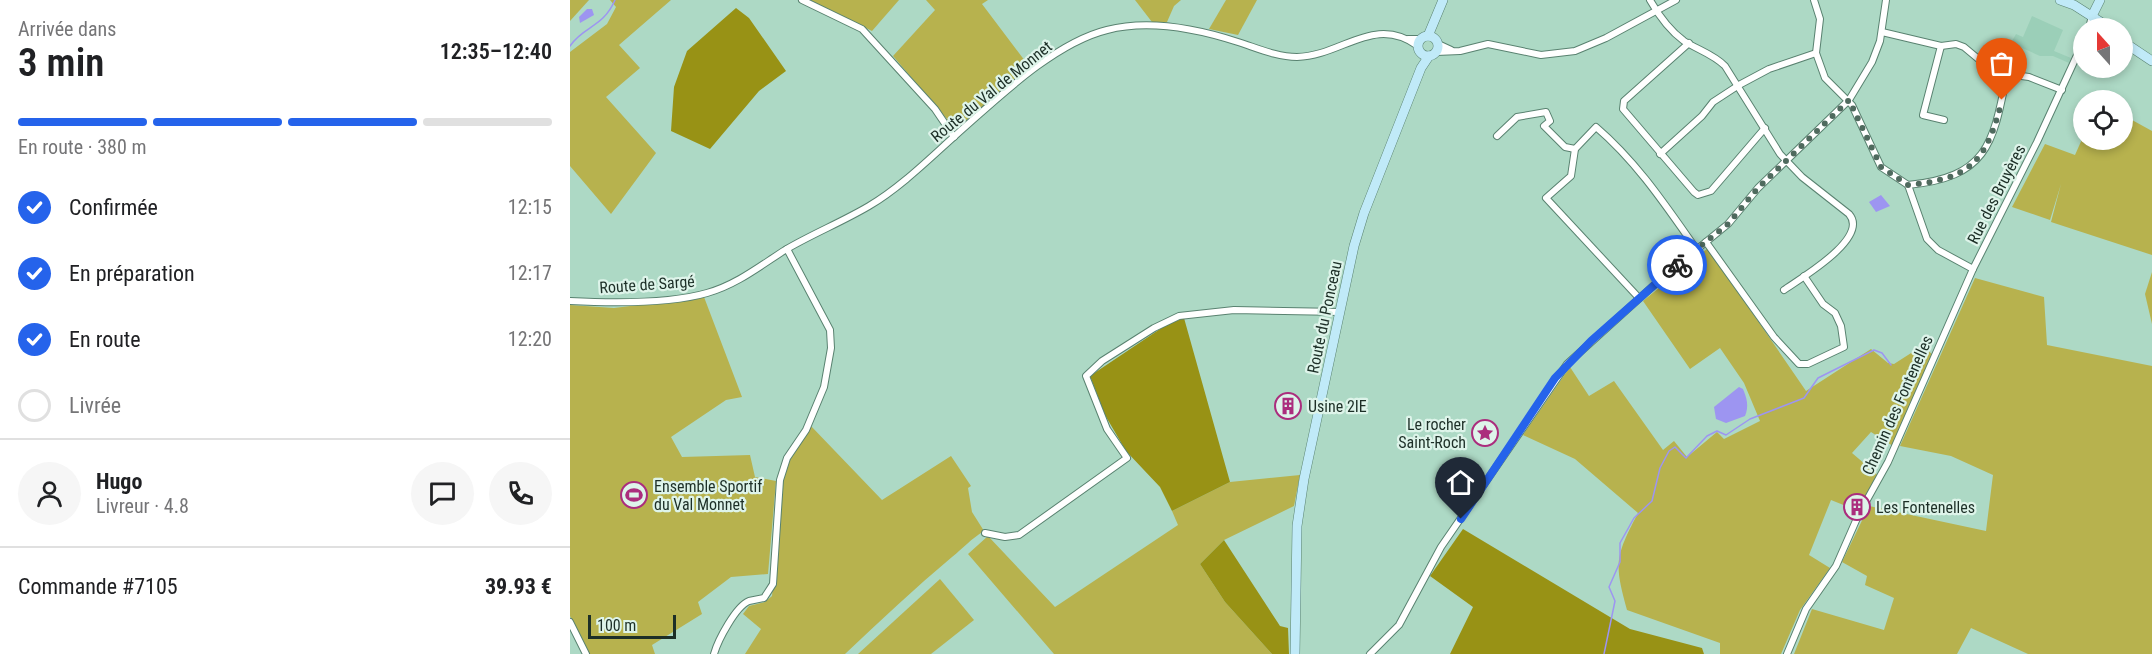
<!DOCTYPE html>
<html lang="fr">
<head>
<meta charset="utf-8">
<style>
  :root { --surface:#fff; --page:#f6f6f6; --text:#202124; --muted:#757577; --line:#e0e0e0; --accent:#2563eb }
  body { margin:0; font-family:"Roboto Condensed",sans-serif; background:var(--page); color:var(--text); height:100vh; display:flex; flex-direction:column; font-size:22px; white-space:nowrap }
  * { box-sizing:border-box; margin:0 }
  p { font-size:20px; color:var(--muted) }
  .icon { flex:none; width:33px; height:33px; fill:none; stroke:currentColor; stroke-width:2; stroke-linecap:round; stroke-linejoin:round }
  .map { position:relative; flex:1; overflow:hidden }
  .side { display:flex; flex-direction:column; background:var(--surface); width:570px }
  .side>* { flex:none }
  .needle { width:39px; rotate:339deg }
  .tools { position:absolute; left:1503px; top:18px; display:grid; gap:12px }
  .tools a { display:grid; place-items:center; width:60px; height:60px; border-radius:50%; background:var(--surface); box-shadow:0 3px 9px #0003; font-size:30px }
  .scale { position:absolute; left:18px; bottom:15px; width:88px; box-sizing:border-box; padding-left:6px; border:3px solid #1d2f27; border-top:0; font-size:16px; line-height:21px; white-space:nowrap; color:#1d2f27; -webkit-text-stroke:4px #def4ea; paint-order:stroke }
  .pin { position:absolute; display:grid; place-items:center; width:51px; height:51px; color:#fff; margin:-62px -26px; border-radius:50% 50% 50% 0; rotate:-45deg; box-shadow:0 0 6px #0007 }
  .pin .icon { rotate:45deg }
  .courier { position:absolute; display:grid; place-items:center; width:60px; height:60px; margin:-30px; border:4px solid #2563eb; border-radius:50%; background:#fff; color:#222; box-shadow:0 2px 8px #0007 }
  .head em { font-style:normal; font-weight:600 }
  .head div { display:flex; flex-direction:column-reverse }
  .head { display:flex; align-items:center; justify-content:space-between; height:102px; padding:0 18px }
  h1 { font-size:39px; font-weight:600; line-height:45px }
  .bar { display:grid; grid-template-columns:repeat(4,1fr); gap:9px 6px; align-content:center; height:72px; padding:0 18px }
  .bar i { height:8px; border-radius:4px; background:var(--line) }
  .bar .current { background:var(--accent) }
  .bar p { grid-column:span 4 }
  .line { display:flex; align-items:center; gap:15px; padding:0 18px; border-top:2px solid var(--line) }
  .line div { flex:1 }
  .round { display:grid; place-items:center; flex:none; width:63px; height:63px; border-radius:32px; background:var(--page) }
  ol { padding:0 18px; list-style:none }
  li { display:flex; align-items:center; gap:18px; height:66px }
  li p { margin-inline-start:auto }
  li .icon { padding:6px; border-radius:50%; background:var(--accent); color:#fff; stroke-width:4 }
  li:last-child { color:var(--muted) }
  li i { width:33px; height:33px; border:3px solid var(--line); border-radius:50% }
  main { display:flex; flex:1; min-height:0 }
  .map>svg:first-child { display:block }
</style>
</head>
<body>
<main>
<section class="side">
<div class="head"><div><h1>3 min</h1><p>Arrivée dans</p></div><em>12:35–12:40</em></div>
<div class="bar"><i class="current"></i><i class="current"></i><i class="current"></i><i></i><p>En route · 380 m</p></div>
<ol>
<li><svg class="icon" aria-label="check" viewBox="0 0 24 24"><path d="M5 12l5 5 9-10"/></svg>Confirmée<p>12:15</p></li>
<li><svg class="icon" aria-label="check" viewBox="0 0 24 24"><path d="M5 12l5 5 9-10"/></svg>En préparation<p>12:17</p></li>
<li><svg class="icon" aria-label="check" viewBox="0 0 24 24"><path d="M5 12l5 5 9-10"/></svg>En route<p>12:20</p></li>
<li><i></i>Livrée</li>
</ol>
<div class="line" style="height:108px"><a class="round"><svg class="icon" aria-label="person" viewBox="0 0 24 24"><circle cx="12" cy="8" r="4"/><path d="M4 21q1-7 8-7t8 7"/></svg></a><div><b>Hugo</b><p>Livreur · 4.8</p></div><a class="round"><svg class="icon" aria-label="chat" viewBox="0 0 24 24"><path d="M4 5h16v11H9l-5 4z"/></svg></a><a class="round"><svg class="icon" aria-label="phone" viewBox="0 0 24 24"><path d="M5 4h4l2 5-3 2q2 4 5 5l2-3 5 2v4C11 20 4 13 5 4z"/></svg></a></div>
<div class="line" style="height:78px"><div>Commande #7105</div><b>39.93 €</b></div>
</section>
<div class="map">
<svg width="1582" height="654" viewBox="0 0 1582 654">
  <rect width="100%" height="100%" fill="#add9c5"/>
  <polygon fill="#9bcfb8" points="1462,16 1493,30 1484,51 1501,58 1499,63 1483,56 1470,56 1441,43 1446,34 1453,37"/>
  <g fill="#b7b24e">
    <polygon points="0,0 19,0 0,21"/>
    <polygon points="40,0 101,0 49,45 70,68 36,97 86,153 41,214 0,166 0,52 37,24 46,7"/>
    <polygon points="240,0 329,0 302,31"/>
    <polygon points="356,0 418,0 412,4 461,69 389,126 382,125 323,56 365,10"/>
    <polygon points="565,0 611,0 604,6 597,22 582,22"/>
    <polygon points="656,0 687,0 668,35 639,29"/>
    <polygon points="1553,115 1582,131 1582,255 1481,222 1491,184 1480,220 1442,207 1475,144 1505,155 1513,137 1514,140 1552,140"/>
    <path d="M1138,248L1236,391L1301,349L1318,363L1324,364L1352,346L1362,354L1323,446L1301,432L1282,453L1309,476L1286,510L1261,500L1239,555L1260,568L1230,610L1211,654H1150V643L1057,610C1044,563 1045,557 1068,513L1005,459L953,435L1000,367L1019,396L1044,381L1093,450L1104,441L1117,457L1147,432L1154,439L1190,421L1174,383L1150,348L1120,369L1073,301Z"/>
    <polygon points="1582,272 1582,324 1575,294"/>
    <polygon points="1405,278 1474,297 1477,345 1582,366 1582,654 1458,654 1401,628 1387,654 1224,654 1242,609 1314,630 1324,598 1295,585 1297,576 1272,562 1299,506 1416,531 1423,475 1381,456 1330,446"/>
    <polygon points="134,297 172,397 156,400 101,437 112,457 180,455 185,477 206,481 198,574 161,577 128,602 132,614 82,645 85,654 19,654 0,616 0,305 44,308"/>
    <path d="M240,425L312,500L381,456L401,486L398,488L402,512L414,531C401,539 393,548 382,557C345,588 310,621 275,654H175L191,629L173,614L179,606L195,602L202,596L213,480L220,457Z"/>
    <polygon points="730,475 724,506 654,540 630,564 655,602 702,654 484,654 398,554 418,536 485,607 608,525 602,511 660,482"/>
    <polygon points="370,579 404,620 361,654 288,654"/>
  </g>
  <g fill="#989215">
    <polygon points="166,8 179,18 216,71 189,91 140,149 101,131 104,87 117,51"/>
    <polygon points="614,318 660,482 602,511 590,487 556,451 535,415 520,376 596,325"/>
    <polygon points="893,529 1060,629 1132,648 1134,654 880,654 903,607 860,576"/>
    <polygon points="654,540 710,626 718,628 719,654 702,654 655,602 630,564"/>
  </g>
  <g fill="#9d95f1">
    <polygon points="17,9 22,9 24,15 10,23 9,17"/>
    <polygon points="1311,195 1320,206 1306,212 1299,202"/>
    <path d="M1169,387L1173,389C1177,399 1179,406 1175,416L1156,423L1146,419L1144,407Z"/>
  </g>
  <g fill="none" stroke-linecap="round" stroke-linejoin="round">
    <g stroke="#9d95f1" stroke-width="1.5">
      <path d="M0,46C13,26 33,28 45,0"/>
      <polyline points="1034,654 1045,601 1039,587 1050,562 1050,543 1064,518 1082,501 1090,468 1099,451 1105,447 1116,458 1137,436 1147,431 1156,435 1180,419 1234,398 1248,378 1304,350 1312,353 1321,365"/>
    </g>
    <defs>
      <g id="street">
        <polyline points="232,0 292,29 365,109 384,137"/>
        <path d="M1080,0C1089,16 1099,30 1114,41C1128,50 1143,54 1155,66L1210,154L1232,177L1279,214C1300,238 1231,278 1214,290"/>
        <polyline points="1244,0 1250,19 1246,53 1255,78 1282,105 1311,167 1338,185 1357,239 1368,250 1403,269"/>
        <polyline points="1519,28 1522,16"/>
        <polyline points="1312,32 1371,46 1386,44 1394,47 1412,62 1437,74 1459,77 1492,90"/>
        <polyline points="838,39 851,39"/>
        <polyline points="1119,43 1054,101 1053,109 1124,192 1128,195 1141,191 1195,128"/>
        <polyline points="868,44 881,50"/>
        <polyline points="1371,46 1353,115 1374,120"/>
        <polyline points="866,52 890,51 918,44 971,55 1005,51 1036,38 1106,0"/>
        <polyline points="927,136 947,117 976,112 980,121 974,126 995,147 1005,149"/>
        <polyline points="1090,154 1132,116 1143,102 1169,85 1199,69 1246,53"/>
        <path d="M1338,185C1418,177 1423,144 1437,74"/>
        <polyline points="1136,242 1204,337 1229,364 1238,364 1274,347 1271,326 1265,313 1253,304 1234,276"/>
        <path d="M1069,298L976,198L1001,176L1005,149L1026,127C1067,162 1096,206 1127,250"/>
        <path d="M0,301C39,303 99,304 137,293C166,285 190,266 215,250C242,234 272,222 299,206C331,187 359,159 387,134C428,98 484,43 537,30C579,19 628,29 668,42C687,48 707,57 727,57C772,56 804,14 848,46"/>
        <polyline points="415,533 435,537 449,535 557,458 537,429 516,376 532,361 584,328 609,316 664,310 770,312"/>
        <polyline points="0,622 16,654"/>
        <path d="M144,654C148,640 166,606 179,601C184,600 189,599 194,598L203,584L210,480L217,458L236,430L254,387L261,348L260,330L217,249"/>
        <polyline points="800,654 829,625 871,547 997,364 1093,277 1158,224 1188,188 1279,100 1302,62 1310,41 1316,0"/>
        <polyline points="1217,654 1236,609 1266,566 1288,516 1318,462 1403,269 1467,142 1514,40"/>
      </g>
      <g id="secondary">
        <polyline points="1490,0 1504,5 1540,28"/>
        <polyline points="1522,16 1530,0"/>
        <polyline points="858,36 873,0"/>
        <circle cx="858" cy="46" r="10"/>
        <polyline points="1552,41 1582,61"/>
        <polyline points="725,654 727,526 734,479 784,246 794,213 851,68 859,56"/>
      </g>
    </defs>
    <use href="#street" stroke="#598270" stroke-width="8"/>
    <use href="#secondary" stroke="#598270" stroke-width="10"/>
    <use href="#street" stroke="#fff" stroke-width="6"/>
    <use href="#secondary" stroke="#c0eaf8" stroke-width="9"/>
  </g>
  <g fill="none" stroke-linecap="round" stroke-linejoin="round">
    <path stroke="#4f6a5e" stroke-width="6" stroke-dasharray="0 10.8" d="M1107,265L1158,224L1188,188L1279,100L1311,167L1338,185C1402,179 1417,160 1432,100"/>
    <polyline stroke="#2563eb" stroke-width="8" points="891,519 985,378 1021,341 1107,265"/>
  </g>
  <defs>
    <symbol id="building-ring" viewBox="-11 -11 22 22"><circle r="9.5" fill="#def4ea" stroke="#ab2d7d" stroke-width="1.5"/><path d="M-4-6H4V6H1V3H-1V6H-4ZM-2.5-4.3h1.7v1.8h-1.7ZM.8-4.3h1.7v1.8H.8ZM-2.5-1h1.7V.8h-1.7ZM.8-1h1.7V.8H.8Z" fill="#ab2d7d"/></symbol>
    <symbol id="sight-ring" viewBox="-11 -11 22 22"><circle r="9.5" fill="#def4ea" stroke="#ab2d7d" stroke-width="1.5"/><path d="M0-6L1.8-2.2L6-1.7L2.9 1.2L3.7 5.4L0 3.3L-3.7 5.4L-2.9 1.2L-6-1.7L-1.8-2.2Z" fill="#ab2d7d"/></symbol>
    <symbol id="stadium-ring" viewBox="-11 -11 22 22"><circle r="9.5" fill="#def4ea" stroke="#ab2d7d" stroke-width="1.5"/><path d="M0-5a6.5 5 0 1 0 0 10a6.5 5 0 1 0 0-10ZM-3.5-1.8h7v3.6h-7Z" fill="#ab2d7d"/></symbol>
  </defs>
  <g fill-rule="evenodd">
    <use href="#building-ring" x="703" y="391" width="30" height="30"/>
    <use href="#sight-ring" x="900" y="418" width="30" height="30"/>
    <use href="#stadium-ring" x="49" y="480" width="30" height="30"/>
    <use href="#building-ring" x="1272" y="492" width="30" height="30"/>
  </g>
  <g text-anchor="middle" stroke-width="4.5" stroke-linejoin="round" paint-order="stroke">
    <g font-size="16" fill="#1d2f27" stroke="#def4ea">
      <text transform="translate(421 91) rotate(-39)" y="6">Route du Val de Monnet</text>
      <text transform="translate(1426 194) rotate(-63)" y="6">Rue des Bruyères</text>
      <text transform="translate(77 284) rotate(-4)" y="6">Route de Sargé</text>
      <text transform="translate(754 317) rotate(-78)" y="6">Route du Ponceau</text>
      <text transform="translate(1327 405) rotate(-66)" y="6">Chemin des Fontenelles</text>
    </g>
    <g font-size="16" fill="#1d2f27" stroke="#def4ea" text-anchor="start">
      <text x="738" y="412">Usine 2IE</text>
      <text x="896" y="430" text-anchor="end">Le rocher<tspan x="896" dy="18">Saint-Roch</tspan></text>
      <text x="84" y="492">Ensemble Sportif<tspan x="84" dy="18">du Val Monnet</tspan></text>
      <text x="1306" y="513">Les Fontenelles</text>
    </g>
  </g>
</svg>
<div class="tools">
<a><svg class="needle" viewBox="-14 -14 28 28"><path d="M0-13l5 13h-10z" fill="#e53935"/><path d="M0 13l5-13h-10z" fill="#757577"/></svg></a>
<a><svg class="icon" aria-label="locate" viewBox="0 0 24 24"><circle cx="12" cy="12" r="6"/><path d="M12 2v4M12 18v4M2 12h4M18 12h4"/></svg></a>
</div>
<div class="scale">100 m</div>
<div class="pin" style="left:1432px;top:100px;background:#ea580c"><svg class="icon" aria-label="bag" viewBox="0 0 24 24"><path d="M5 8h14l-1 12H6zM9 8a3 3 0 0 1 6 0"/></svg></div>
<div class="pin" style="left:891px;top:519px;background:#1f2937"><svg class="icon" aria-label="home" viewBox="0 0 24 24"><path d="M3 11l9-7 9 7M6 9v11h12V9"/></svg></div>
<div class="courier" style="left:1107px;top:265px"><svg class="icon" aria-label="bike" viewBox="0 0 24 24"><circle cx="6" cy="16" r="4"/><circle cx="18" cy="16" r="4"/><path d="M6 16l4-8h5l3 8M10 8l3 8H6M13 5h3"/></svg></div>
</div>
</main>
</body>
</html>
